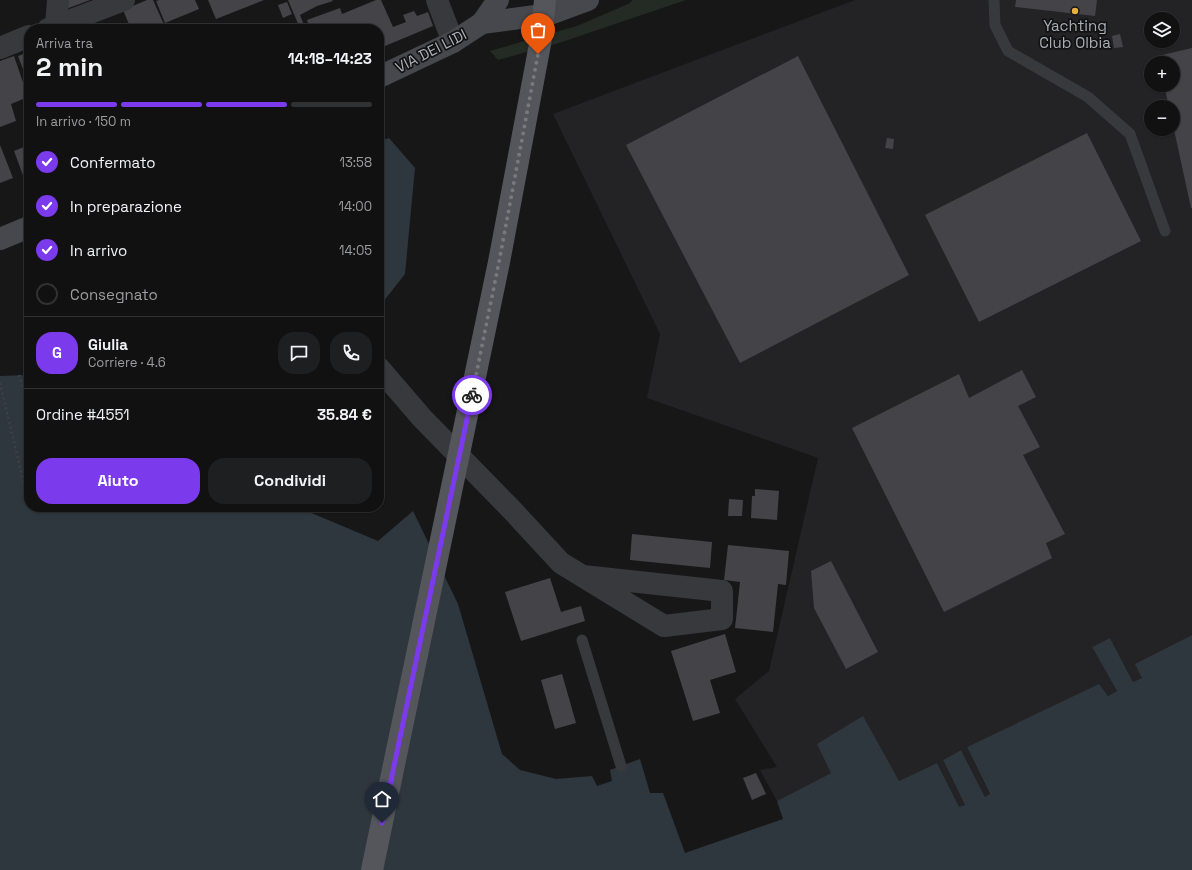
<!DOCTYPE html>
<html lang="it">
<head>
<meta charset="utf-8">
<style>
  :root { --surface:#111112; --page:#1e1f20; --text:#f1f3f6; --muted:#9c9d9f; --line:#303132; --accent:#7c3aed }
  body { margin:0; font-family:"Space Grotesk",sans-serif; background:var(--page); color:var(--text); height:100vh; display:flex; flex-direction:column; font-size:15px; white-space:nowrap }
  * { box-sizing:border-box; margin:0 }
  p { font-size:13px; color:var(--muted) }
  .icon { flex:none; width:22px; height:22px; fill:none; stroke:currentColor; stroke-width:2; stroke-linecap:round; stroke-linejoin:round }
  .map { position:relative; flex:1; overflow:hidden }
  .sheet { position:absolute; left:24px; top:24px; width:360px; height:488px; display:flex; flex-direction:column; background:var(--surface); border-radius:16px; box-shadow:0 1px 3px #0004,0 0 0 1px var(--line) }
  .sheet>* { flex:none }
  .fabs { position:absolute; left:1144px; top:12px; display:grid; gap:8px }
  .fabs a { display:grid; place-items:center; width:36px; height:36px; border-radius:50%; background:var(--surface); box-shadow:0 1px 3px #0004,0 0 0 1px var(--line); font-size:20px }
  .pin { position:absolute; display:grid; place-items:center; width:34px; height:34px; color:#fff; margin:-41px -17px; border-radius:50% 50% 50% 0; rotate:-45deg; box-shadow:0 0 4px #0007 }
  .pin .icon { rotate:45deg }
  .courier { position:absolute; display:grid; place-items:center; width:40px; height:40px; margin:-20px; border:3px solid #7c3aed; border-radius:50%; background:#fff; color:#222; box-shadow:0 1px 5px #0007 }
  .overview em { font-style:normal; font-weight:700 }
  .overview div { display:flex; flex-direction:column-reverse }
  .overview { display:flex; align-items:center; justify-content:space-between; height:68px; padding:0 12px }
  h1 { font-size:26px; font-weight:700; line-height:30px }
  .bar { display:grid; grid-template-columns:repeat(4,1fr); gap:6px 4px; align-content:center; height:48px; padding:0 12px }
  .bar i { height:5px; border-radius:3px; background:var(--line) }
  .bar .current { background:var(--accent) }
  .bar p { grid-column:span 4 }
  .line { display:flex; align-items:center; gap:10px; padding:0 12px; border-top:1px solid var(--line) }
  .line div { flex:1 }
  .round { display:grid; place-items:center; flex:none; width:42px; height:42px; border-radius:16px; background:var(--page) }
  ol { padding:0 12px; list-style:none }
  li { display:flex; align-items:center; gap:12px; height:44px }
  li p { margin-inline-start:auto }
  li .icon { padding:4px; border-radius:50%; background:var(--accent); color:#fff; stroke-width:4 }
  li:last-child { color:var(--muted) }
  li i { width:22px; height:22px; border:2px solid var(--line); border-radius:50% }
  .button { display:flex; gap:8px; margin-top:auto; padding:8px 12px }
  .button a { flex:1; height:46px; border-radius:16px; background:var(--accent); color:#fff; font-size:16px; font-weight:700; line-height:46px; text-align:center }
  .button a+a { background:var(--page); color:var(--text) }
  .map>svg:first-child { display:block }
</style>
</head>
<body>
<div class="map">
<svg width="1192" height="870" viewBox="0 0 1192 870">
  <rect width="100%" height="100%" fill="#171718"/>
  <path fill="#232325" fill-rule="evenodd" d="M855,0H1192V635L1136,664L1142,678L1133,682L1110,638L1092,647L1117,691L1108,696L1099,685L967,747L990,795L985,797L961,750L943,760L965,805L959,808L937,763L899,781L831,773L777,801L760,770L777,767L735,699L769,671L818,458L647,398L660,334L553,114ZM1151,19H1173V41H1151ZM1151,63H1173V85H1151ZM1151,107H1173V129H1151Z"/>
  <polygon fill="#232b24" points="633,0 686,0 562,42 498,60 490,51 577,26 628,4"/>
  <g fill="#2f373e">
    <polygon points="389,138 415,168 405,274 379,307 379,141"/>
    <polygon points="29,375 29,507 301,507 302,509 378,541 413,511 458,604 502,754 520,770 556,779 592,776 597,786 612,781 610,770 640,759 650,793 663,793 685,853 783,819 777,801 831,773 817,744 863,716 899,781 937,763 959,807 965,805 943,760 961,750 985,797 990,794 967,747 1099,684 1108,696 1117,691 1092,647 1110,638 1133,682 1142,678 1135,664 1192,635 1192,870 0,870 0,376"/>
  </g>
  <g fill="#444448">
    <polygon points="67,0 90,0 66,9"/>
    <polygon points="147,0 153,0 166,29 131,29 123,10"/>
    <polygon points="159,0 195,0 199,9 165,23 156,1"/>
    <polygon points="208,0 264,0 216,19"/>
    <polygon points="288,0 332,0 333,1 317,6 300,15 304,25 299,26"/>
    <polygon points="376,0 381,0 393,27 406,22 403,15 414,11 417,16 428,12 433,26 385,46 379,36 379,29 310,29 307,20 340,8 342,14"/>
    <polygon points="1016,0 1097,0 1095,16 1015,7"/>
    <polygon points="287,2 292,14 283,18 278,5"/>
    <polygon points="103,24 105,29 91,29"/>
    <polygon points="222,25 223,29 211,29"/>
    <polygon points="1120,34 1123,47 1114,48 1112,36"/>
    <polygon points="1192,48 1192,208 1191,208 1173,125 1173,107 1169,107 1164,85 1173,85 1173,63 1159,63 1158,56"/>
    <polygon points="29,52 29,85 18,56"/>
    <polygon points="14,56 28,97 11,104 16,121 0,127 0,61"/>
    <polygon points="798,56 909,275 740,363 626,145"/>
    <polygon points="1087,133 1141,241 979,322 925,215"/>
    <polygon points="887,138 894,139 893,149 885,148"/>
    <polygon points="0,145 13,178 0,183"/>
    <polygon points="29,145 29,186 27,186 14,151"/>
    <polygon points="1022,370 1036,397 1018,406 1040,447 1023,455 1065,534 1046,543 1052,558 944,612 852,428 959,374 969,398"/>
    <polygon points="755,489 779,491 777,520 751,518 752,496 755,496"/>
    <polygon points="729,499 743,500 742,516 728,516"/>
    <polygon points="632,534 712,542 710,568 630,560"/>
    <polygon points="728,545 789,551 786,585 778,584 773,632 735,628 740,582 724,580"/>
    <polygon points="831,561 878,652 846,669 814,608 811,571"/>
    <polygon points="550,578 561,612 581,606 585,621 521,641 505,592"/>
    <polygon points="725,634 736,672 710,680 720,713 693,721 671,651"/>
    <polygon points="562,674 576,723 555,729 541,680"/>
    <polygon points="756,773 766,794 752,800 743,778"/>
  </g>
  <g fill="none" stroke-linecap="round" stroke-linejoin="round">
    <g stroke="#3e4044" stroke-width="2.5" stroke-dasharray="2 3" stroke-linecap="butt">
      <polyline points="19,375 29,406"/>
      <polyline points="0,383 24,484"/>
    </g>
    <g stroke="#38393d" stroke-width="11">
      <polyline points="994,0 995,25 1008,51 1088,97 1130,134 1165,231"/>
      <polyline points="582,640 621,766"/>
    </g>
    <g stroke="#38393d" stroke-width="22">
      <polyline points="437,0 453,42"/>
      <polyline points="48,29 124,0"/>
      <polyline points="57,29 56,26 58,0"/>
      <polyline points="0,48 29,36"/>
      <polyline points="379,368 422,418 511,509 561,563 664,626 722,619 722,591 583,576"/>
    </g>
    <g stroke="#46484d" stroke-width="22">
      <polyline points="482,23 550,14 588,0"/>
      <polyline points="379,77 453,42 482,23 498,0"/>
      <polyline points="0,239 29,227"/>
    </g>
    <polyline stroke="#54565c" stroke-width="22" points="372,870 499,262 541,39 545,0"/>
  </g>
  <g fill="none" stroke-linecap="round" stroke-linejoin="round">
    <polyline stroke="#77797f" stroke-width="4" stroke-dasharray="0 7.2" points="472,395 499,262 538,54"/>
    <polyline stroke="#7c3aed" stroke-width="5" points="382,823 472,395"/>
  </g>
  <circle fill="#e6b041" stroke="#121213" stroke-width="1.5" cx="1075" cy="11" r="4"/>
  <g text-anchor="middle" stroke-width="3.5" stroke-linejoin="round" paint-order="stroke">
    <g font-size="15" fill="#aaaeb7" stroke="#121213">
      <text x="1075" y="31">Yachting<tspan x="1075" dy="17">Club Olbia</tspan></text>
    </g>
    <g font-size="15" fill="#aaaeb7" stroke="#121213">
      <text transform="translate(431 51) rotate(-27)" y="5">VIA DEI LIDI</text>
    </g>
  </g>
</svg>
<div class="fabs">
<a><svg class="icon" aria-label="layers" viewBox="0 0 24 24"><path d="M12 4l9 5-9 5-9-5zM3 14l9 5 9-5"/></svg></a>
<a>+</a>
<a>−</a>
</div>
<div class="pin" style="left:538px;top:54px;background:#ea580c"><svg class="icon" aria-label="bag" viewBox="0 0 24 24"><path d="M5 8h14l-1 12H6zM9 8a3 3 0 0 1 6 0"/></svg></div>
<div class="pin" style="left:382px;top:823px;background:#1f2937"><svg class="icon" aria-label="home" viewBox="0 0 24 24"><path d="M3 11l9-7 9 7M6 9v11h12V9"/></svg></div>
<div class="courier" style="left:472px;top:395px"><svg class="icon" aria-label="bike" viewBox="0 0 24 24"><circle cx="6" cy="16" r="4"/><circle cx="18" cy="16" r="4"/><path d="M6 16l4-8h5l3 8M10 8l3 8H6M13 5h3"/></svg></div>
<section class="sheet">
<div class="overview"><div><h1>2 min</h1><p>Arriva tra</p></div><em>14:18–14:23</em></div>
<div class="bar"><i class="current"></i><i class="current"></i><i class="current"></i><i></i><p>In arrivo · 150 m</p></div>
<ol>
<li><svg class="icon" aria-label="check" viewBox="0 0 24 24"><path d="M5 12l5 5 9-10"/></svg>Confermato<p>13:58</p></li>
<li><svg class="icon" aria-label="check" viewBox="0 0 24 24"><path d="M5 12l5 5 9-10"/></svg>In preparazione<p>14:00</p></li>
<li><svg class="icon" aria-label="check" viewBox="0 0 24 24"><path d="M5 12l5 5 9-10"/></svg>In arrivo<p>14:05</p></li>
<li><i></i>Consegnato</li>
</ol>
<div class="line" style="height:72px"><b class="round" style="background:var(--accent);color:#fff">G</b><div><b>Giulia</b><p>Corriere · 4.6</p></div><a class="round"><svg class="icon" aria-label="chat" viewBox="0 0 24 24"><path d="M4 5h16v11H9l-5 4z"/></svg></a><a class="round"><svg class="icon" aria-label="phone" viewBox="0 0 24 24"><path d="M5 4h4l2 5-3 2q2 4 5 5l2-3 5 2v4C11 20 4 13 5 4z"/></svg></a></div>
<div class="line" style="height:52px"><div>Ordine #4551</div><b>35.84 €</b></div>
<div class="button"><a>Aiuto</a><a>Condividi</a></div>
</section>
</div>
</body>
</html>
